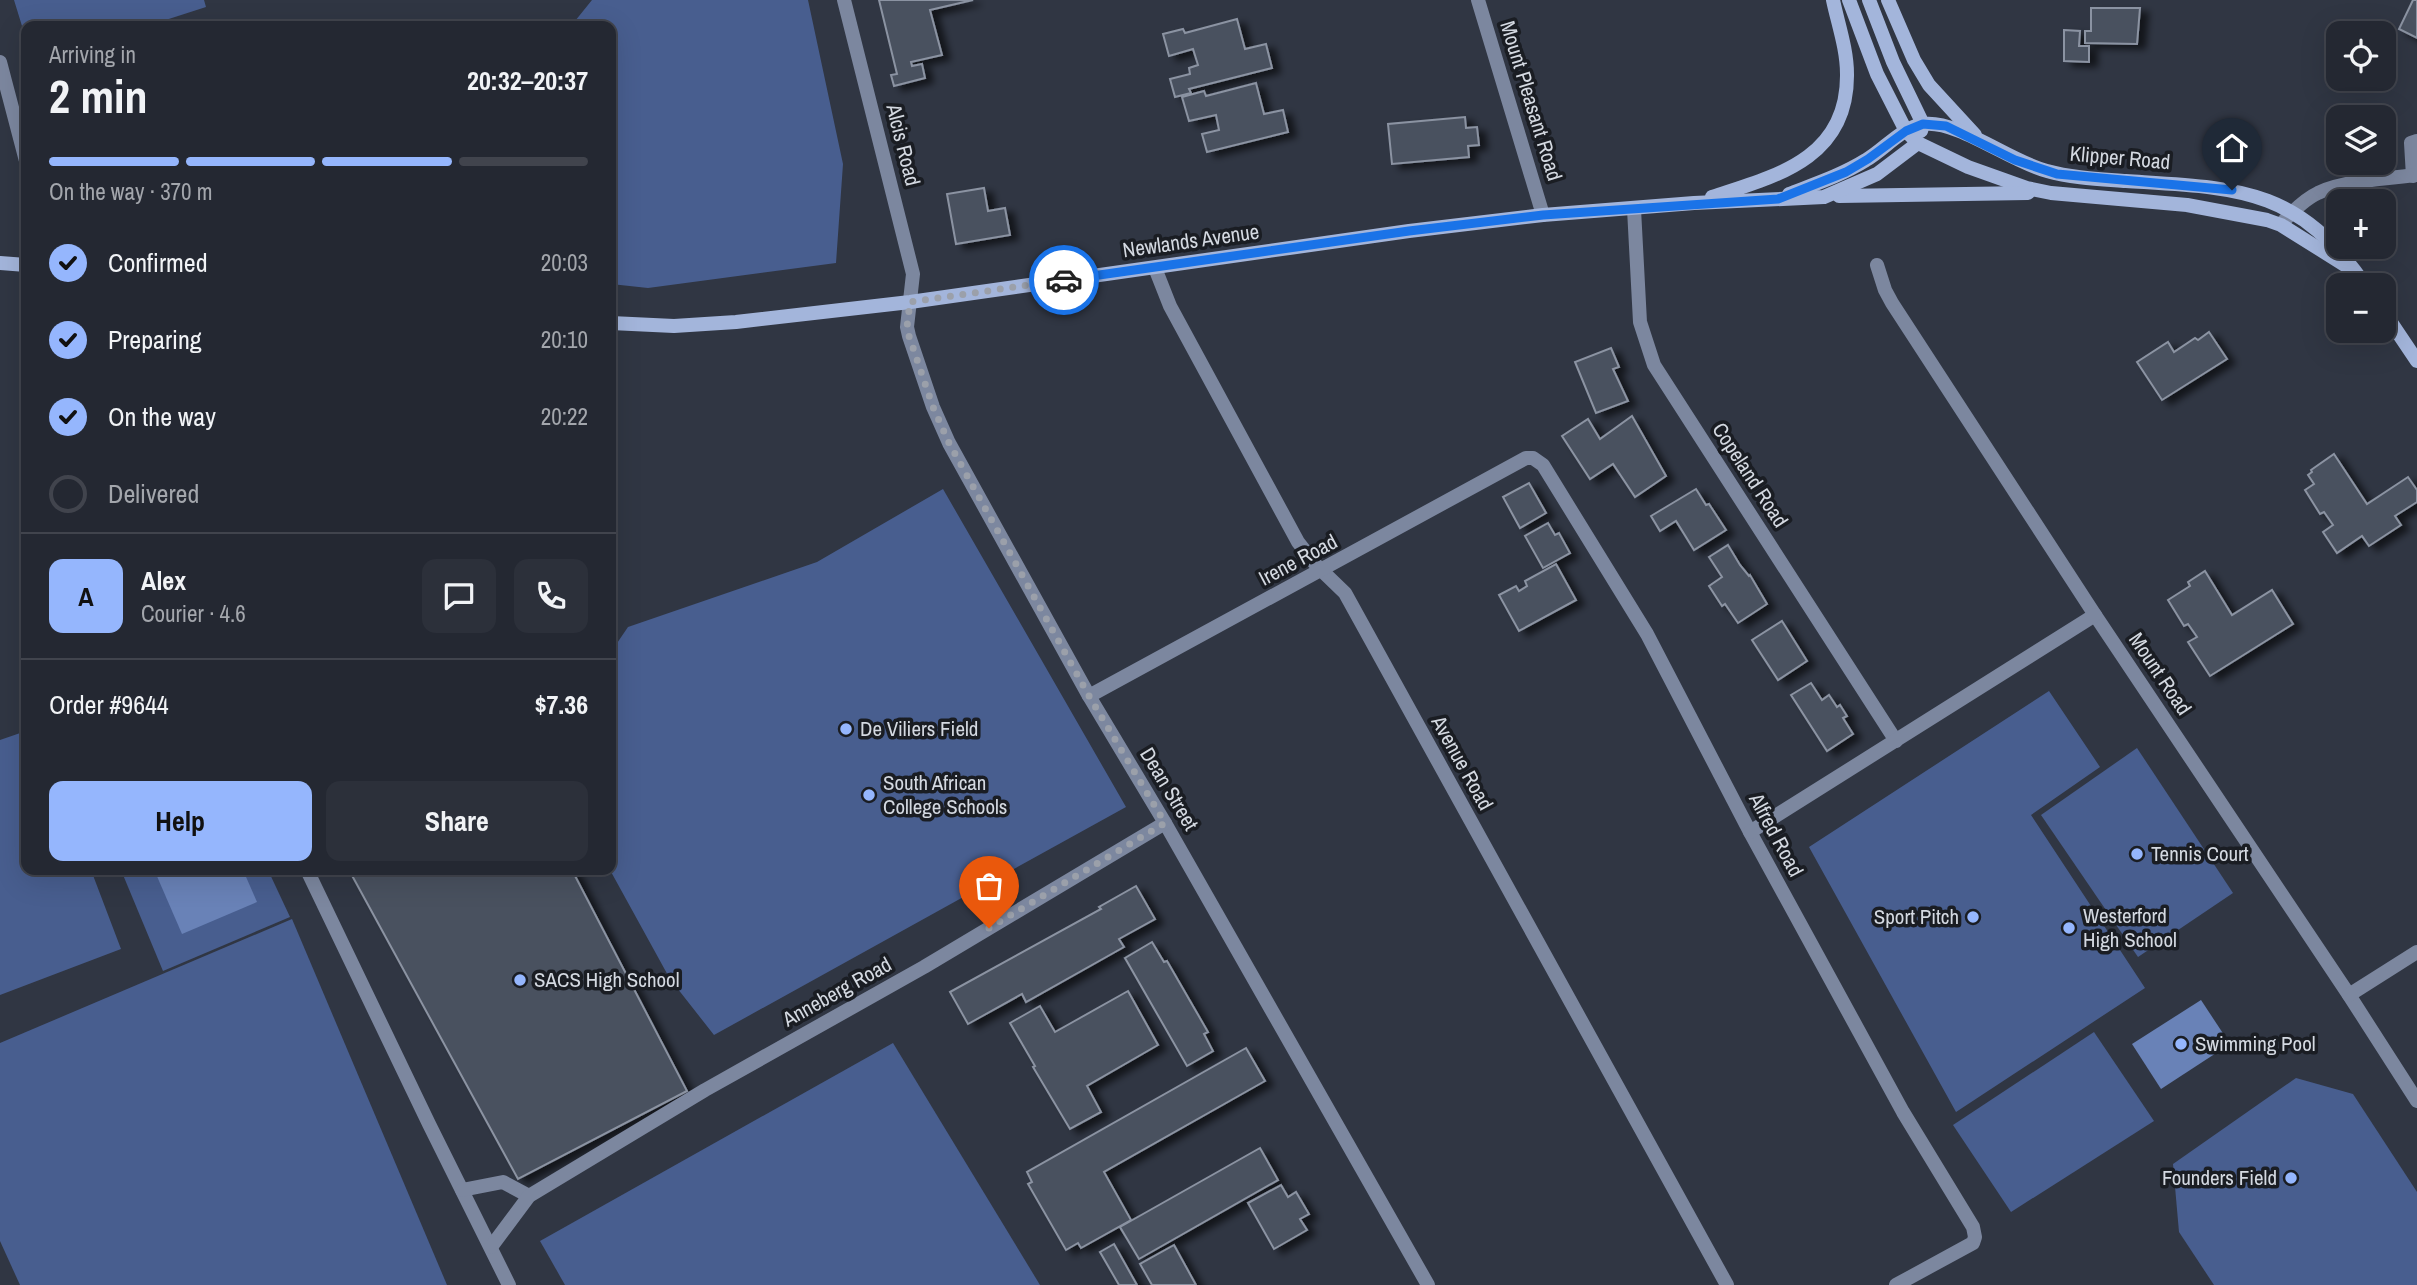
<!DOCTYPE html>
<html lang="en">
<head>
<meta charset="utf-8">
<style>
  :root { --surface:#242832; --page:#2c303a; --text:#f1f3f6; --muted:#a3a6ac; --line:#41444d; --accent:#95b6fd }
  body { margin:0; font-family:"Archivo Narrow",sans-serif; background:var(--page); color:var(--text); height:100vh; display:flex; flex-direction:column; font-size:26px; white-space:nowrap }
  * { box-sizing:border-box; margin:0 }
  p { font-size:23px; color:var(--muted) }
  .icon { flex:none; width:38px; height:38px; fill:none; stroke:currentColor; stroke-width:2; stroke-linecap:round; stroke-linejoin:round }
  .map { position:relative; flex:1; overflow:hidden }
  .side { position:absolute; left:21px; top:21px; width:595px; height:854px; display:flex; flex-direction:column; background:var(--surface); border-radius:14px; box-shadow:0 7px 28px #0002,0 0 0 2px var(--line) }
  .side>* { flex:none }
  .tools { position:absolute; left:2326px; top:21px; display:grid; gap:14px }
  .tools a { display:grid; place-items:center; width:70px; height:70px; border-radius:14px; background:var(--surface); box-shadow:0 7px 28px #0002,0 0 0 2px var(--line); font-size:35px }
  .pin { position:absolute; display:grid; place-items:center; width:60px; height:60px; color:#fff; margin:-72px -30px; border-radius:50% 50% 50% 0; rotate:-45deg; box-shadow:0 0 7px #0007 }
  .pin .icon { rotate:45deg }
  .courier { position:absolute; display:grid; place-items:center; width:70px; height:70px; margin:-35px; border:5px solid #1a73e8; border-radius:50%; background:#fff; color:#222; box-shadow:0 2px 9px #0007 }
  .headline em { font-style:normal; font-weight:700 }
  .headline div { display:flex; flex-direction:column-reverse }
  .headline { display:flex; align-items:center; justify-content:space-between; height:119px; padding:0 28px }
  h1 { font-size:46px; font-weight:700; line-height:52px }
  .bar { display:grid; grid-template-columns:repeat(4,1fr); gap:10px 7px; align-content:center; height:84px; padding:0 28px }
  .bar i { height:9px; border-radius:5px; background:var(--line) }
  .bar .active { background:var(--accent) }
  .bar p { grid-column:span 4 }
  .line { display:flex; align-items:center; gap:18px; padding:0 28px; border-top:2px solid var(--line) }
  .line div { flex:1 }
  .round { display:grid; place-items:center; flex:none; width:74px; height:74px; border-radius:14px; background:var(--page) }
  ol { padding:0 28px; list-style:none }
  li { display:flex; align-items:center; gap:21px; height:77px }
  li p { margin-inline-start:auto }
  li .icon { padding:7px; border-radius:50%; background:var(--accent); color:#111; stroke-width:4 }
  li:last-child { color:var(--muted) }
  li i { width:38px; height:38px; border:4px solid var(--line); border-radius:50% }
  .cta { display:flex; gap:14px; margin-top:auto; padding:14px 28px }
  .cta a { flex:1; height:80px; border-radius:14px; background:var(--accent); color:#111; font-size:28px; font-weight:700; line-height:80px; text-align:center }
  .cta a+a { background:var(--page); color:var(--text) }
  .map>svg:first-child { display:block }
</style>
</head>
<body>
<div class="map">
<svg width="2417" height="1285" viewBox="0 0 2417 1285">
  <defs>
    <filter id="shadow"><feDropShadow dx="8" dy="4.5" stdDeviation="3.5" flood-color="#0009"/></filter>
  </defs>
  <rect width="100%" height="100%" fill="#303643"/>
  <g fill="#485e8f">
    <polygon points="14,0 204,0 206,7 147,26 26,26 26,39"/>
    <polygon points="592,0 808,0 843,164 836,263 648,288 611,284 611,26 571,26"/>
    <polygon points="943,489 1126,807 714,1035 670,979 610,870 611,652 628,627 817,562"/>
    <polygon points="2049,691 2100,767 2031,815 2145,988 1956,1112 1809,847"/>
    <polygon points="26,731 26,870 91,870 121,949 0,995 0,740"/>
    <polygon points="2137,748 2233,893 2138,957 2041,815"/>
    <polygon points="121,870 268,870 290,917 163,971"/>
    <polygon points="292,919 447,1285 20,1285 0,1241 0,1043"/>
    <polygon points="2094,1032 2154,1121 2011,1212 1953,1125"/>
    <polygon points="893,1043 1040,1285 565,1285 540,1241"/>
    <polygon points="2296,1078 2353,1094 2417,1192 2417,1285 2214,1285 2179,1232 2173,1164"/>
  </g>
  <g fill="#6982b7">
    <polygon points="166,870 243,870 257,902 182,934 156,874"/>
    <polygon points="2201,1000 2230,1044 2161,1089 2132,1044"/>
  </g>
  <g fill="#4a515f" stroke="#8b93a2" stroke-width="2" filter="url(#shadow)">
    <polygon points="879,0 973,0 930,10 942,55 911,62 912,66 922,64 925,78 894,86 891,75 897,74"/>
    <polygon points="2413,0 2417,0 2417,38 2399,29"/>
    <polygon points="2091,8 2140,8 2137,44 2085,43 2085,31 2091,31"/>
    <polygon points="1237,19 1245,49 1266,44 1272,68 1189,89 1191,93 1175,97 1170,79 1190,74 1189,68 1198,65 1193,49 1169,56 1163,34 1183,29 1185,33"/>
    <polygon points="2064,30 2080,31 2079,46 2089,46 2089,62 2064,61"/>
    <polygon points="1256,83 1264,114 1283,110 1288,132 1207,152 1202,134 1219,130 1216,115 1189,121 1182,97 1204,91 1206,96"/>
    <polygon points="1465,117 1466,128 1477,127 1479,145 1468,146 1469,157 1392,164 1388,124"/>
    <polygon points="984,188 988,211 1005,208 1010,235 956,244 947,194"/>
    <polygon points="2209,332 2227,359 2162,400 2137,362 2168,342 2174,352 2195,338 2198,340"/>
    <polygon points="1611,348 1619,367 1613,369 1628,401 1596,413 1575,362"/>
    <polygon points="1632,416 1666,476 1635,497 1613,464 1590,479 1562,436 1588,419 1600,439"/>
    <polygon points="2334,454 2367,504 2408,477 2417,490 2417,502 2395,516 2401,525 2369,546 2362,536 2337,553 2323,532 2333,525 2324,512 2320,514 2305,490 2314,484 2308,475 2312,472 2311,470"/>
    <polygon points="1529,483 1546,513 1520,528 1503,497"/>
    <polygon points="1696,489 1706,505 1709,504 1726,530 1694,550 1676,521 1660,531 1651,516"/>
    <polygon points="1548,523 1555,535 1559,533 1570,553 1543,568 1525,536"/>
    <polygon points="1728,545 1740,565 1749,576 1750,575 1767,604 1738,623 1725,604 1722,606 1709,586 1722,577 1709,557"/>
    <polygon points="1556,564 1576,600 1519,631 1499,595 1516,586 1519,591 1527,586 1525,581"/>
    <polygon points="2205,571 2232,615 2272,590 2293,624 2210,676 2188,642 2197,637 2188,624 2184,626 2168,600 2190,586 2188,582"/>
    <polygon points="1782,621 1807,661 1778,680 1752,640"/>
    <polygon points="1811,683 1822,700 1829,695 1837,707 1840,705 1847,716 1843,718 1853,734 1827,751 1791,695"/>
    <polygon points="349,870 572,870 687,1091 518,1179"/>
    <polygon points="1136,886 1155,919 1119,939 1124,947 1026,1002 1022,994 968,1024 950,992 1101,909 1099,907"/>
    <polygon points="1152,942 1164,962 1167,961 1208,1032 1204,1034 1213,1051 1187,1066 1125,958"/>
    <polygon points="1128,991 1158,1045 1087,1086 1101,1112 1070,1129 1033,1067 1035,1066 1010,1023 1040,1006 1055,1032"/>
    <polygon points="1246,1048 1265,1081 1104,1172 1131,1220 1081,1248 1078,1243 1066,1250 1028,1184 1032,1182 1027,1172"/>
    <polygon points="1260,1148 1278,1180 1139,1259 1120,1227"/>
    <polygon points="1281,1185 1288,1197 1296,1192 1309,1214 1300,1219 1307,1230 1274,1249 1248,1203"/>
    <polygon points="1114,1244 1137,1285 1119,1285 1100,1252"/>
    <polygon points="1174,1245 1196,1285 1152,1285 1140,1264"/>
  </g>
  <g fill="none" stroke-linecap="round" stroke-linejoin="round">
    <g stroke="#7c879f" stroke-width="14">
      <polyline points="844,0 913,274 907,327 909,336 933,407 949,443 1089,696 1165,823 1428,1285"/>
      <polyline points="1478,0 1543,215"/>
      <polyline points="0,62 26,161"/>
      <polyline points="2413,176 2411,143 2417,141"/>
      <polyline points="1634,209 1640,322 1654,365 1896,741"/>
      <path d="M2284,221C2294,210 2305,199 2318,193C2341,181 2390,178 2417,175"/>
      <polyline points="1877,265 1885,290 1892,303 2095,615 2349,995 2417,1101"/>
      <polyline points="1155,268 1170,306 1298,542 1316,565 1345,593 1727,1285"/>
      <polyline points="1089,696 1526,458 1533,458 1543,465 1647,634 1750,832 1903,1112 1973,1227 1975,1237 1973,1243 1896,1285"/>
      <polyline points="1750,832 2095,615"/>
      <polyline points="307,870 429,1124 509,1285"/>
      <polyline points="2349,995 2417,952"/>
      <polyline points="462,1190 503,1182 529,1196"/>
      <polyline points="491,1247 529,1196 705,1090 924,967 1165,823"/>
    </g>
    <g stroke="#a3b5db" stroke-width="14">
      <polyline points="1849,0 1877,74 1906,131 1918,143 1968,167 2027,188 2051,193 2187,205 2267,220 2281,225 2348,267"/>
      <polyline points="1869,0 1893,62 1923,124 1921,131"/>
      <polyline points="1888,0 1914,60 1929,85 1975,135"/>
      <path d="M1789,194C1815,184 1842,175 1866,160C1885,149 1902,127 1924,124C1958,120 2011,162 2047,171C2072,178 2099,179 2126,181C2236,188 2297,186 2365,285"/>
      <polyline points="1839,196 2028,193"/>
      <path d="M1712,197C1777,176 1848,158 1847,74C1847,49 1838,24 1833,0"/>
      <polyline points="0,263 26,265"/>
      <polyline points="2384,312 2417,361"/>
      <polyline points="611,323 674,326 736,322 910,302 1409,231 1543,215 1694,203 1824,197 1877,174 1918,143"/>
    </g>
  </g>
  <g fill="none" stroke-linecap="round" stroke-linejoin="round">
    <polyline stroke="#9ba0aa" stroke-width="7" stroke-dasharray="0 12.6" points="989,928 1165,823 1089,696 949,443 933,407 909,336 907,327 910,302 1064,280"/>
    <polyline stroke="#1a73e8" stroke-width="9" points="1064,280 1409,231 1543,215 1778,199 1846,172 1868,159 1906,131 1923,124 1946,126 2015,160 2057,174 2232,190"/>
  </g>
  <g fill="#95b6fd" stroke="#1a1d23" stroke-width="2.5">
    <circle cx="846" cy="729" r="7"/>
    <circle cx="869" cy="795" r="7"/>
    <circle cx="2137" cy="854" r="7"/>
    <circle cx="1973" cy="917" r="7"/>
    <circle cx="2069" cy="928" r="7"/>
    <circle cx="520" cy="980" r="7"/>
    <circle cx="2181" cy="1044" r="7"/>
    <circle cx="2291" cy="1178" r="7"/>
  </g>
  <g text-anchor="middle" stroke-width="7" stroke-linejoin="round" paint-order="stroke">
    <g font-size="21" fill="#d4d9e1" stroke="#1a1d23">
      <text transform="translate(1531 101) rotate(73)" y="7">Mount Pleasant Road</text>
      <text transform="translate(903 145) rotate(76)" y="7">Alcis Road</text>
      <text transform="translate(2120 158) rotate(5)" y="7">Klipper Road</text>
      <text transform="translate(1191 241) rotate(-8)" y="7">Newlands Avenue</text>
      <text transform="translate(1750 475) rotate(57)" y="7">Copeland Road</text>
      <text transform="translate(1298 560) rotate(-28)" y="7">Irene Road</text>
      <text transform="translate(2160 674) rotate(56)" y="7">Mount Road</text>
      <text transform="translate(1462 763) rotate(61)" y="7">Avenue Road</text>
      <text transform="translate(1169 789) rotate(59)" y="7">Dean Street</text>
      <text transform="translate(1776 835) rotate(62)" y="7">Alfred Road</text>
      <text transform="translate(837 992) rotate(-29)" y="7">Anneberg Road</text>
    </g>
    <g font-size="21" fill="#d4d9e1" stroke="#1a1d23" text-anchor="start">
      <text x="860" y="736">De Viliers Field</text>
      <text x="883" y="790">South African<tspan x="883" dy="24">College Schools</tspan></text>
      <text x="2151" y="861">Tennis Court</text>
      <text x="2083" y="923">Westerford<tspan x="2083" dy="24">High School</tspan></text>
      <text x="1959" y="924" text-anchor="end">Sport Pitch</text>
      <text x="534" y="987">SACS High School</text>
      <text x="2195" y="1051">Swimming Pool</text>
      <text x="2277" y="1185" text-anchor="end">Founders Field</text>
    </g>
  </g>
</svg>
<div class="tools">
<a><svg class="icon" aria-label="locate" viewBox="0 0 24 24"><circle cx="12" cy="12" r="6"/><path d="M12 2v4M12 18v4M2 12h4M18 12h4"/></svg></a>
<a><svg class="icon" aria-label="layers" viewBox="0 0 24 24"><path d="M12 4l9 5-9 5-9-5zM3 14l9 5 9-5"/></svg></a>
<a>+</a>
<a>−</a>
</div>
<div class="pin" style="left:989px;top:928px;background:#ea580c"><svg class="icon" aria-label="bag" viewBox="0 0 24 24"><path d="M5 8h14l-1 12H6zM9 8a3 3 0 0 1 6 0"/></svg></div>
<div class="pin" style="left:2232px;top:190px;background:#1f2937"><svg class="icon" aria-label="home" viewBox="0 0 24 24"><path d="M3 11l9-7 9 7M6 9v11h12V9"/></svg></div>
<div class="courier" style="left:1064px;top:280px"><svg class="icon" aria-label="car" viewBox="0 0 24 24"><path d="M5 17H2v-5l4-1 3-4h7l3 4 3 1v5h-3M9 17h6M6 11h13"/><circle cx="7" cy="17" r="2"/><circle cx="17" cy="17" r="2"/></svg></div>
<section class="side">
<div class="headline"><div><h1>2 min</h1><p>Arriving in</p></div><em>20:32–20:37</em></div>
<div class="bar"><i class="active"></i><i class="active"></i><i class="active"></i><i></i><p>On the way · 370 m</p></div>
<ol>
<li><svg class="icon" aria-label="check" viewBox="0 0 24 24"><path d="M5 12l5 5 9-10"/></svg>Confirmed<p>20:03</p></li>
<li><svg class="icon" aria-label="check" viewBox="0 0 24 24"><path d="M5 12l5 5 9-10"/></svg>Preparing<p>20:10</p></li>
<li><svg class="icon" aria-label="check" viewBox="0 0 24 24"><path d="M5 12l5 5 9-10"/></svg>On the way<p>20:22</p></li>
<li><i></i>Delivered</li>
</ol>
<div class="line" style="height:126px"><b class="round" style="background:var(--accent);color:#111">A</b><div><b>Alex</b><p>Courier · 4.6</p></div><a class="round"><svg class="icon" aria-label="chat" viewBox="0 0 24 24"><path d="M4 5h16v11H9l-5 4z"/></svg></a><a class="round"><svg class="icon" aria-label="phone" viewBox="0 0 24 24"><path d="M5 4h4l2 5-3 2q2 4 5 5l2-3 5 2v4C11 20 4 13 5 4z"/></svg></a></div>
<div class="line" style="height:91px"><div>Order #9644</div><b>$7.36</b></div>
<div class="cta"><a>Help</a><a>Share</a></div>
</section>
</div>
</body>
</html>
